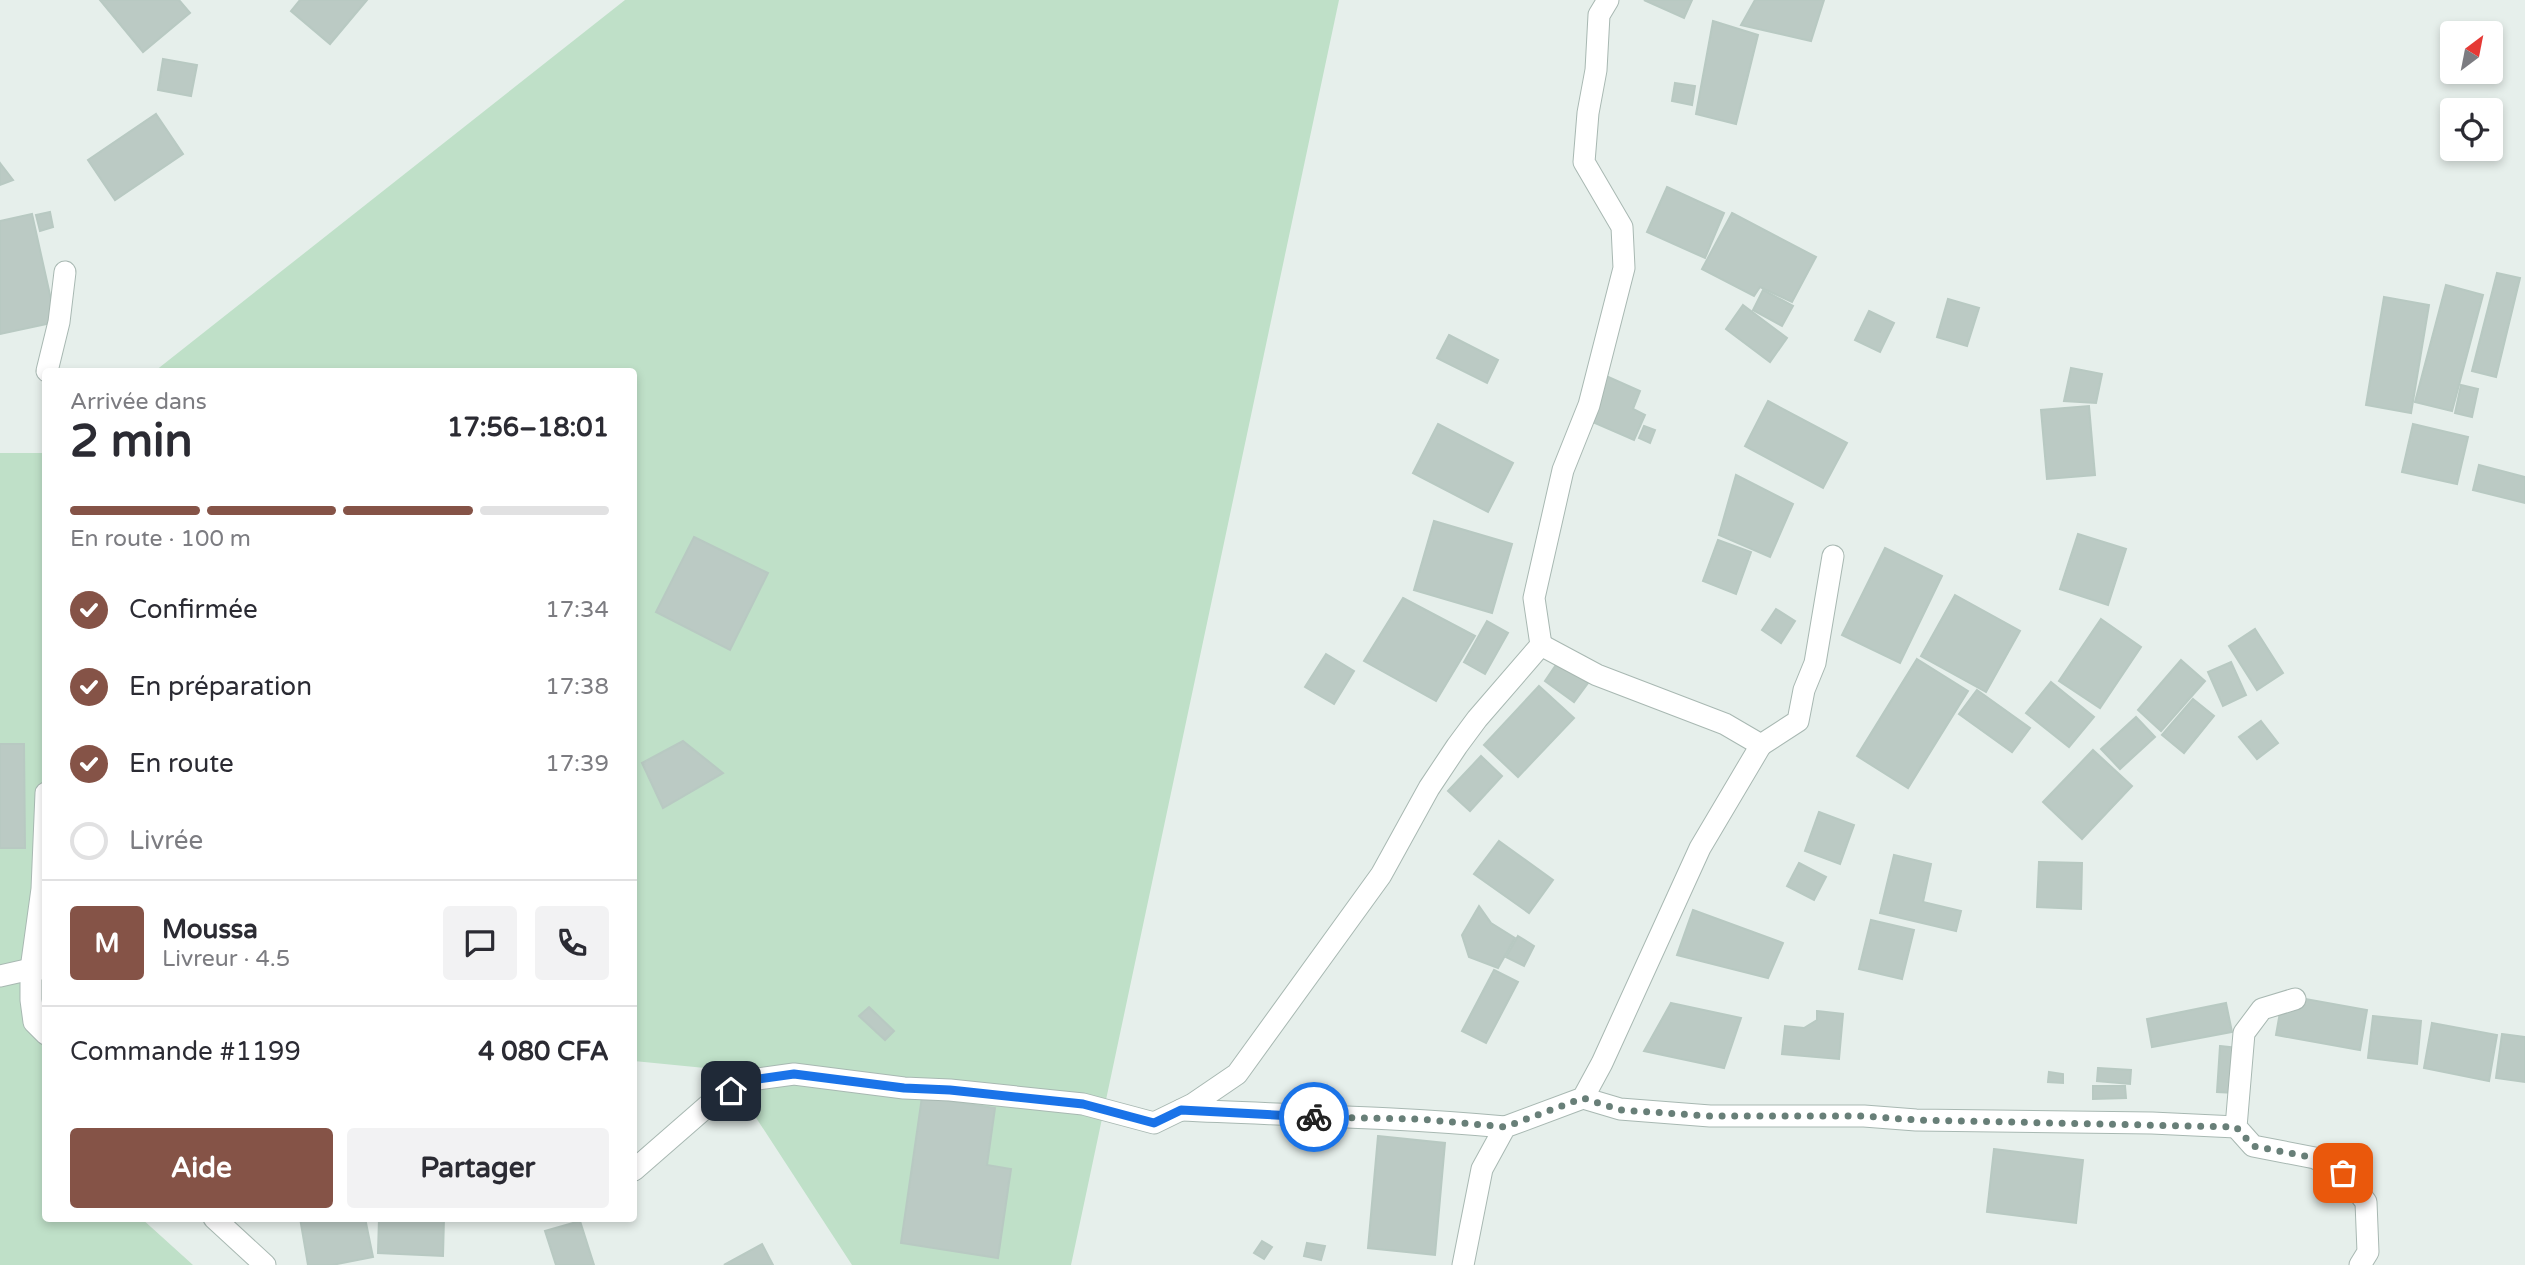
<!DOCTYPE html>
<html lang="fr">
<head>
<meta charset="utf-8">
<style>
  :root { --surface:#fff; --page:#f2f2f3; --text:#2b2b33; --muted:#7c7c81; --line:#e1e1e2; --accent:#855347 }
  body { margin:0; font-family:"Varela Round",sans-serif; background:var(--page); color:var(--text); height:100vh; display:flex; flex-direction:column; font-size:26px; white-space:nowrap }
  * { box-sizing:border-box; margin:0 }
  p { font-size:23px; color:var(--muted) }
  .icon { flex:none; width:38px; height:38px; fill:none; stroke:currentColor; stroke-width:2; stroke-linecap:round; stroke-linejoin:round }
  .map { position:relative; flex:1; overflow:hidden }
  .details { position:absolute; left:42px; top:368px; width:595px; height:854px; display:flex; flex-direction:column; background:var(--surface); border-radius:7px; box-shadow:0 4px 10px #0003 }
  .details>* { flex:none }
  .needle { width:46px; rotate:32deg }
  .tools { position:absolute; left:2440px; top:21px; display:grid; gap:14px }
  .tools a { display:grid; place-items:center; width:63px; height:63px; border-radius:7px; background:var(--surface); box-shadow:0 4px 10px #0003; font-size:35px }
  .pin { position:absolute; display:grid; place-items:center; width:60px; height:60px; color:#fff; margin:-30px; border-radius:14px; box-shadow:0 4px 10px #0006 }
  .courier { position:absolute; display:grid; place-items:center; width:70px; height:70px; margin:-35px; border:5px solid #1a73e8; border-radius:50%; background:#fff; color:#222; box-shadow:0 2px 9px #0007 }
  .overview em { font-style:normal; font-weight:700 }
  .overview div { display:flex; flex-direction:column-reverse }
  .overview { display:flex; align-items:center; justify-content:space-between; height:119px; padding:0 28px }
  h1 { font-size:46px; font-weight:700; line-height:52px }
  .bar { display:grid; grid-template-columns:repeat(4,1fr); gap:10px 7px; align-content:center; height:84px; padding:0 28px }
  .bar i { height:9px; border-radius:5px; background:var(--line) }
  .bar .current { background:var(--accent) }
  .bar p { grid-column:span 4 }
  .line { display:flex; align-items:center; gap:18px; padding:0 28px; border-top:2px solid var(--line) }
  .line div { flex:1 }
  .round { display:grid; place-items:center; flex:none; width:74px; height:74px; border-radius:7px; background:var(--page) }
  ol { padding:0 28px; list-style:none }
  li { display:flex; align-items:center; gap:21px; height:77px }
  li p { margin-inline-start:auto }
  li .icon { padding:7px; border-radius:50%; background:var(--accent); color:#fff; stroke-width:4 }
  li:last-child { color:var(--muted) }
  li i { width:38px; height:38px; border:4px solid var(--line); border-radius:50% }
  .action { display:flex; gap:14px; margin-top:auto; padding:14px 28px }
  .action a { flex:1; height:80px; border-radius:7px; background:var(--accent); color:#fff; font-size:28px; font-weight:700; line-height:80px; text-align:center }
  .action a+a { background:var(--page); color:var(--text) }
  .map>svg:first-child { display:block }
</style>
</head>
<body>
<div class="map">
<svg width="2525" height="1265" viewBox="0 0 2525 1265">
  <rect width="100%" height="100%" fill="#e6efeb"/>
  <g fill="#bfe0c8">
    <polygon points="625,0 1339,0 1071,1265 852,1265 725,1070 634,1061 634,371 155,371"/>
    <polygon points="0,453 45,453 46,1218 141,1218 193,1265 0,1265"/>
  </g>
  <g fill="#bbcac4" stroke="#b8c9c2" stroke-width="2">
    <polygon points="100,0 179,0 190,13 143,52"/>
    <polygon points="300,0 367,0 330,44 291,11"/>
    <polygon points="1644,0 1692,0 1684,18"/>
    <polygon points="1755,0 1824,0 1811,41 1741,25"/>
    <polygon points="1713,21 1758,35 1736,124 1696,114"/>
    <polygon points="163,59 197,65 191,96 158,90"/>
    <polygon points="1675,83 1695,86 1692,105 1672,101"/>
    <polygon points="156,114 183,154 115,200 88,160"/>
    <polygon points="0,163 13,180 0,185"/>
    <polygon points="1667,187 1724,213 1705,258 1647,232"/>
    <polygon points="50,212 53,227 40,231 36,215"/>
    <polygon points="1732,213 1816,257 1792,302 1760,287 1754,296 1702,269"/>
    <polygon points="32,214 56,322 0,334 0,221"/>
    <polygon points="2497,273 2520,278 2496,377 2472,371"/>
    <polygon points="2446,285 2483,295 2452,411 2415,402"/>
    <polygon points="1763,290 1793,306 1782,326 1753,310"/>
    <polygon points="2384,297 2429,305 2411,413 2366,405"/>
    <polygon points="1948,299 1979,308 1967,346 1937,337"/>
    <polygon points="1743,305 1787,338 1770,362 1726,329"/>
    <polygon points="1869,311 1894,323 1880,352 1855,340"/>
    <polygon points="1449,335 1498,360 1487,383 1437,358"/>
    <polygon points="2071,368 2102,374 2096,403 2064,401"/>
    <polygon points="1606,376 1640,391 1633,409 1645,415 1634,440 1588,420"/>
    <polygon points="2461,385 2478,389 2472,417 2455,413"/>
    <polygon points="1768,401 1847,443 1823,488 1745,446"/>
    <polygon points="2089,406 2095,475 2047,479 2041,410"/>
    <polygon points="1438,424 1513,463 1488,512 1413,473"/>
    <polygon points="2413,424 2468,437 2457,484 2402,472"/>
    <polygon points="1644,426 1655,430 1650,443 1639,438"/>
    <polygon points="2479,465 2525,477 2525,503 2473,490"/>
    <polygon points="1736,475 1793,504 1770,557 1719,535"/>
    <polygon points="1434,521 1512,544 1492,613 1414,590"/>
    <polygon points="2078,534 2126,549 2108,605 2060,589"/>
    <polygon points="694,537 768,573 730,650 656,612"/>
    <polygon points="1718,540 1751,552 1736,594 1703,581"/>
    <polygon points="1885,548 1942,576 1900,663 1842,635"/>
    <polygon points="1955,595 2020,631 1986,692 1921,656"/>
    <polygon points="1403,598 1475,636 1436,701 1364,661"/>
    <polygon points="1776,609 1795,621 1781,643 1762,630"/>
    <polygon points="2101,619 2141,647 2100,708 2059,681"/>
    <polygon points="1487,621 1508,633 1485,674 1464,662"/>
    <polygon points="2255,629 2283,673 2257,690 2229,646"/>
    <polygon points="1326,654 1354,671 1334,704 1305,687"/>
    <polygon points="1917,659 1968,691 1908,788 1857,756"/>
    <polygon points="2181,660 2205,681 2161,731 2138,710"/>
    <polygon points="1558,662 1588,683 1574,702 1545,681"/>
    <polygon points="2231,662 2246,695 2223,706 2208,672"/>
    <polygon points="2051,682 2094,717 2069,747 2026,713"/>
    <polygon points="1539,686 1574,718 1518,777 1484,745"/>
    <polygon points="1977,690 2030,728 2012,752 1959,714"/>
    <polygon points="2193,699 2214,716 2184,753 2162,735"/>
    <polygon points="2136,717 2155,737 2120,769 2101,749"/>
    <polygon points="2261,721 2278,743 2257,759 2239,737"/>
    <polygon points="683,741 723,773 663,808 642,763"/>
    <polygon points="0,744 24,744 25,848 0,848"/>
    <polygon points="2093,750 2132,786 2082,839 2043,802"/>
    <polygon points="1481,756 1502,776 1470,811 1448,791"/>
    <polygon points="1819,812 1854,825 1840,864 1805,851"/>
    <polygon points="1499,841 1553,880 1529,913 1474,874"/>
    <polygon points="1894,855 1931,864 1923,902 1961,911 1956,931 1880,913"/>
    <polygon points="2039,862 2082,863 2081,909 2037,907"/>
    <polygon points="1799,863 1826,877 1814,900 1787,886"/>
    <polygon points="1479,906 1491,923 1515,938 1498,968 1469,957 1462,935"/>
    <polygon points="1693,910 1783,943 1768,978 1677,955"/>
    <polygon points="1871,920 1914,930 1902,979 1859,969"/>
    <polygon points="1518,936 1534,946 1524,966 1506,957"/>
    <polygon points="1494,970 1518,982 1486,1043 1462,1031"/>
    <polygon points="2283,995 2367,1010 2360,1050 2276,1035"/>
    <polygon points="1671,1003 1741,1018 1724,1068 1644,1051"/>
    <polygon points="2226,1003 2232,1032 2152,1047 2147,1019"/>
    <polygon points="869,1007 894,1031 885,1040 859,1016"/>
    <polygon points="1817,1011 1843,1014 1839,1059 1782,1054 1785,1026 1804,1028 1817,1020"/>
    <polygon points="2373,1016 2421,1021 2417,1064 2368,1058"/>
    <polygon points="2432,1023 2497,1035 2489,1081 2424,1068"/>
    <polygon points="2502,1034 2525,1037 2525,1082 2496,1078"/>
    <polygon points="2220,1046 2238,1048 2236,1093 2217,1092"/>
    <polygon points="2098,1068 2131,1070 2130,1084 2097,1081"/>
    <polygon points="2049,1072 2063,1074 2063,1083 2048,1082"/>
    <polygon points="2093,1086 2125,1086 2126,1098 2093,1099"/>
    <polygon points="922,1097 995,1108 987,1165 1011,1169 998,1258 901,1243"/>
    <polygon points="1378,1136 1445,1143 1435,1255 1368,1248"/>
    <polygon points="1994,1149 2083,1160 2076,1223 1987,1212"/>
    <polygon points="300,1218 365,1218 373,1257 332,1265 308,1265"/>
    <polygon points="379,1218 444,1218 443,1256 378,1253"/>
    <polygon points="580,1221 594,1265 556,1265 545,1231"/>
    <polygon points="1262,1241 1272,1247 1264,1259 1254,1253"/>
    <polygon points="1307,1243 1325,1246 1321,1260 1304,1256"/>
    <polygon points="762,1244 773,1265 724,1265"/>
  </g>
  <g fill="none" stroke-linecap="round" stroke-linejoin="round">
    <defs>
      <g id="minor">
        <polyline points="47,371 59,322 65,272"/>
        <polyline points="1541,645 1597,675 1725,724 1761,745 1798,721 1804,690 1815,663 1833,556"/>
        <polyline points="46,793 42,889 31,969 31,1000 34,1022 46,1034"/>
        <polyline points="0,976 31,969 43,969"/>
        <polyline points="2295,999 2262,1009 2244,1033 2236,1127 2253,1146 2315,1158 2343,1173 2366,1202 2368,1252 2360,1265"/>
        <polyline points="1583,1098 1620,1109 1710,1116 1864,1116 1916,1120 2152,1123 2236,1127"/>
        <path d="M1181,1110C1289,1115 1397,1117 1505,1127"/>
        <polyline points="634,1170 712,1102 751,1080 794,1074 904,1088 950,1090 1083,1104 1154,1123 1193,1104 1237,1074 1381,875 1429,788 1457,746 1477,719 1541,645 1534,598 1563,470 1589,405 1624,268 1622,227 1584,162 1588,113 1596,70 1599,15 1608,0"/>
        <polyline points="214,1218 265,1265"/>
        <polyline points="1463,1265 1482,1169 1505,1127 1583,1098 1602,1063 1700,848 1761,745"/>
      </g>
    </defs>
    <use href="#minor" stroke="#a8b8b2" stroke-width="23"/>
    <use href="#minor" stroke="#fff" stroke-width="21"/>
  </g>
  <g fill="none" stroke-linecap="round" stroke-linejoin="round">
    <polyline stroke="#687f78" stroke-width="7" stroke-dasharray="0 12.6" points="1314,1117 1419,1119 1505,1127 1583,1098 1620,1110 1710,1116 1864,1116 1916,1120 2236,1127 2253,1146 2315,1158 2343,1173"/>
    <polyline stroke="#1a73e8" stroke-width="9" points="731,1091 751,1080 794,1074 904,1088 950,1090 1083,1104 1154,1123 1181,1110 1314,1117"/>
  </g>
</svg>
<div class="tools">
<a><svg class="needle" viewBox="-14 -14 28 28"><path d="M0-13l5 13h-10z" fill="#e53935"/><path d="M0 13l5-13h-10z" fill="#7c7c81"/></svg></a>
<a><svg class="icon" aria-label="locate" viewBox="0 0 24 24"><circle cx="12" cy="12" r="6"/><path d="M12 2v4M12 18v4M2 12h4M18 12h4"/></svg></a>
</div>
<div class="pin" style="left:2343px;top:1173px;background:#ea580c"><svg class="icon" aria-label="bag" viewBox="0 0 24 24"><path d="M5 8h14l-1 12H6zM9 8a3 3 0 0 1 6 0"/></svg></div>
<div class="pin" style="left:731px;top:1091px;background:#1f2937"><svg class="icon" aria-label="home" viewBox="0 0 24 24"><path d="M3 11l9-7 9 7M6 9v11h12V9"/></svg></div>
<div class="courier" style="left:1314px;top:1117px"><svg class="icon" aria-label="bike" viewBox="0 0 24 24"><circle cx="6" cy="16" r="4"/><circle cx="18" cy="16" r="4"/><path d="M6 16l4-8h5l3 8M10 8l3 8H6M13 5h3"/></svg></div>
<section class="details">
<div class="overview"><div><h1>2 min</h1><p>Arrivée dans</p></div><em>17:56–18:01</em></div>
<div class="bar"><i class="current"></i><i class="current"></i><i class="current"></i><i></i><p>En route · 100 m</p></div>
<ol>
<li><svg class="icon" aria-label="check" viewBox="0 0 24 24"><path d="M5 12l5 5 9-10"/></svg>Confirmée<p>17:34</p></li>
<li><svg class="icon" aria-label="check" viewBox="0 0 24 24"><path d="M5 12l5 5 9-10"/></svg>En préparation<p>17:38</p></li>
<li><svg class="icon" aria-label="check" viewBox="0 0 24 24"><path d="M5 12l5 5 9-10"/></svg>En route<p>17:39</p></li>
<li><i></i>Livrée</li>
</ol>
<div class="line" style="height:126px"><b class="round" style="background:var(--accent);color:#fff">M</b><div><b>Moussa</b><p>Livreur · 4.5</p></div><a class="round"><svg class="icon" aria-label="chat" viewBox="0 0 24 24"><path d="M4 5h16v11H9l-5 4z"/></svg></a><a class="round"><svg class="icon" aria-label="phone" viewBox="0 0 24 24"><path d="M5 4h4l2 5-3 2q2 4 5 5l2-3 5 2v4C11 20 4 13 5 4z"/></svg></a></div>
<div class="line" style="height:91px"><div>Commande #1199</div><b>4 080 CFA</b></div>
<div class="action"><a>Aide</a><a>Partager</a></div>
</section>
</div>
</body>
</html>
